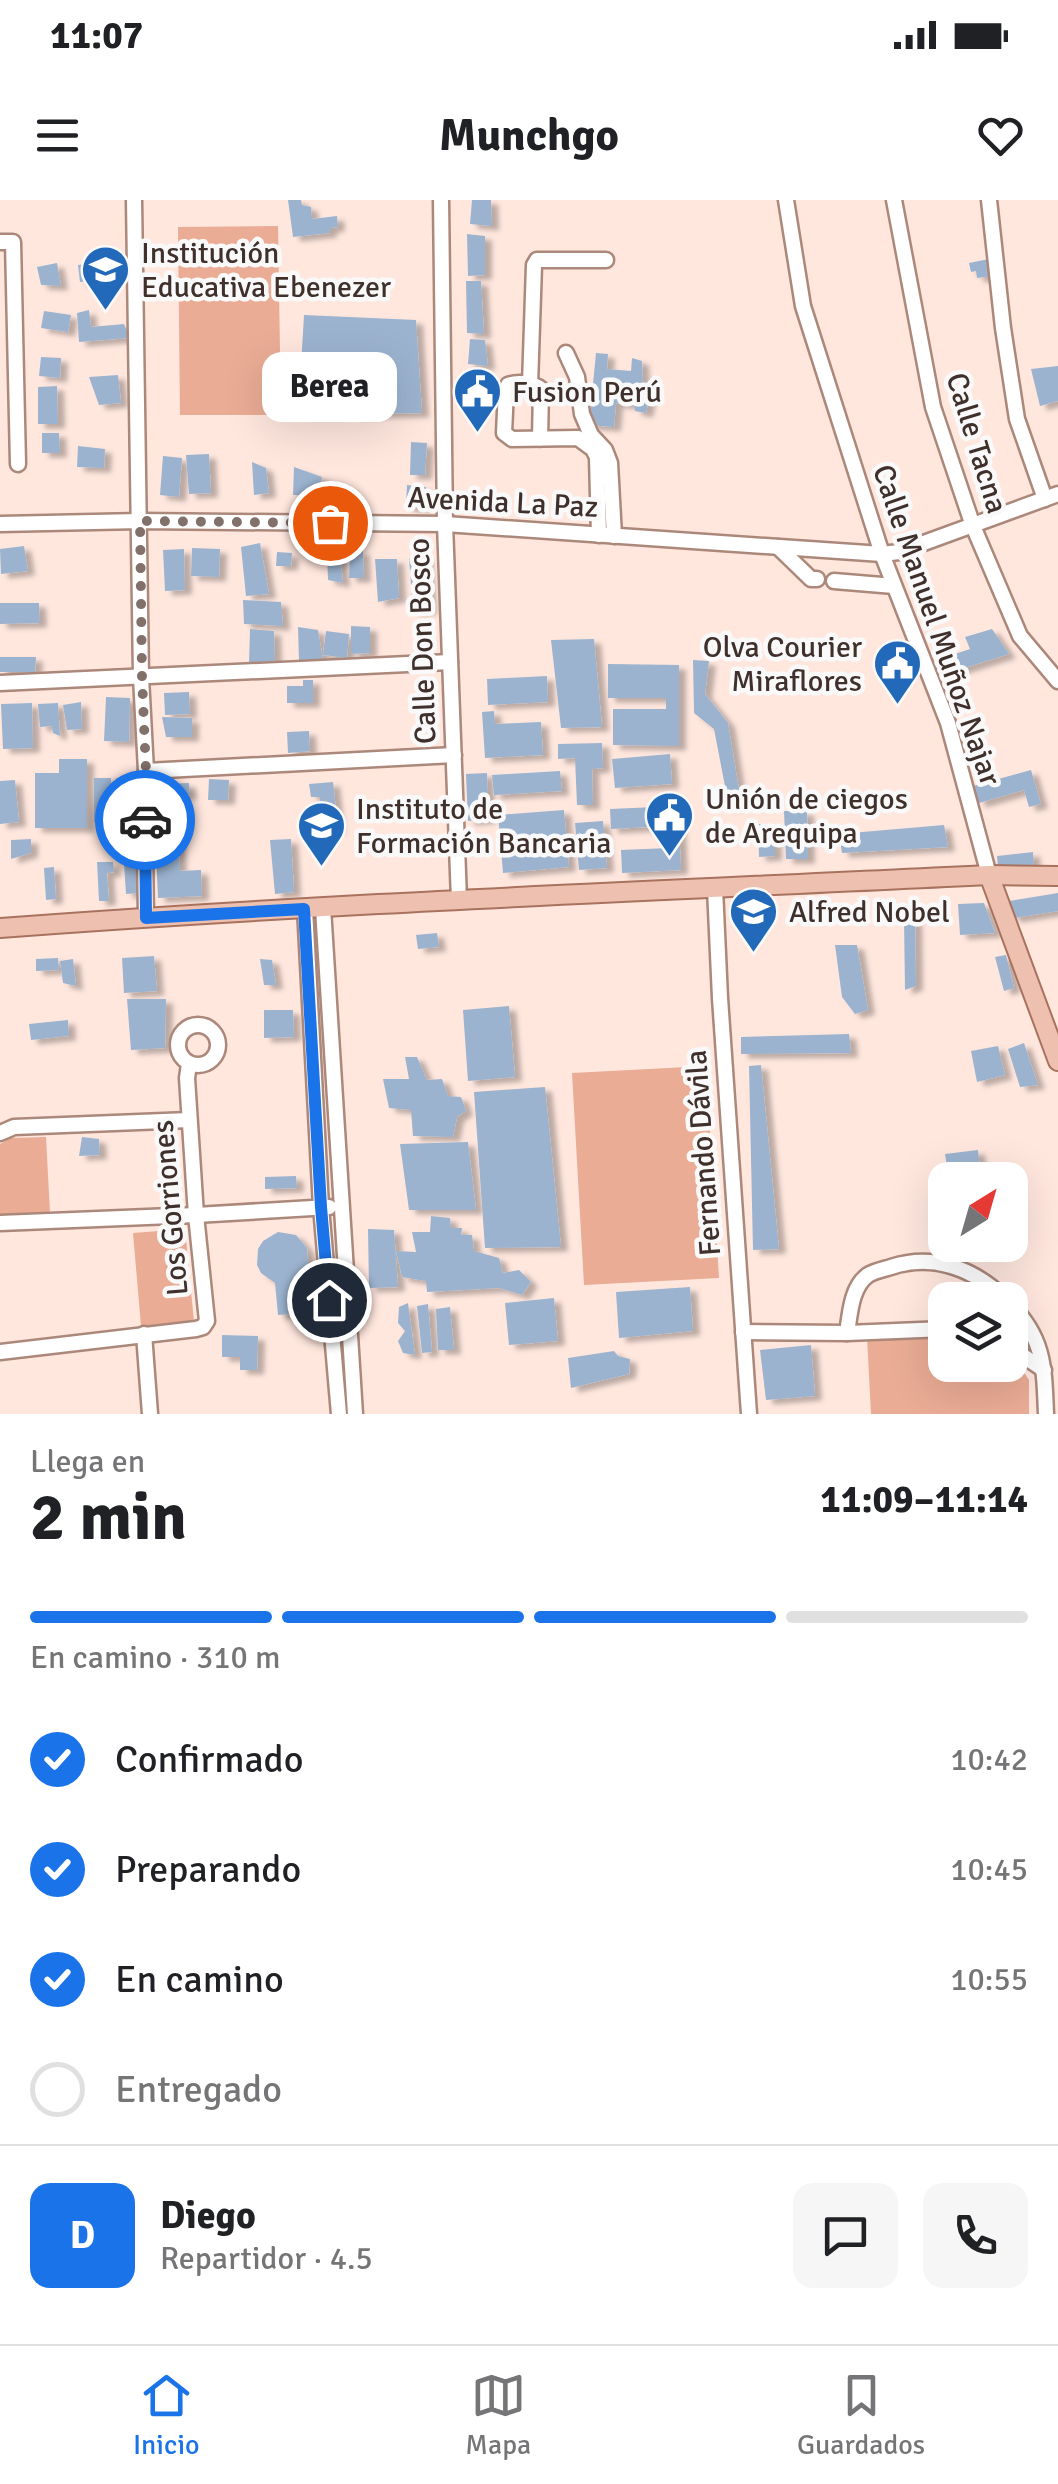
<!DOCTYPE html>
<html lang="es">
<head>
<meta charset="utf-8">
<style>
  :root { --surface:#fff; --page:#f6f6f6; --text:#202124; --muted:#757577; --line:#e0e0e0; --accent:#1a73e8 }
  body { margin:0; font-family:Signika,sans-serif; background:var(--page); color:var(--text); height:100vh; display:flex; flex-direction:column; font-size:38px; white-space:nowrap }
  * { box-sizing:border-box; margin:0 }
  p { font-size:32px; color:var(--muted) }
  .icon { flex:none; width:55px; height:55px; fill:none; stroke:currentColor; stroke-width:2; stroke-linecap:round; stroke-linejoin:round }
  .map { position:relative; height:1214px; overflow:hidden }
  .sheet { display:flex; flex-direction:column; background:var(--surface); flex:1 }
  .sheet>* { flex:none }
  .needle { width:65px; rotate:37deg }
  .controls { position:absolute; left:928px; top:962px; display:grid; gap:20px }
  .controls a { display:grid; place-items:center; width:100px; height:100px; border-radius:20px; background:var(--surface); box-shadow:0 10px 40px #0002; font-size:50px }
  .pin { position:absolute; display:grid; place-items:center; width:85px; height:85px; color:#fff; margin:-42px; border:5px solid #fff; border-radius:50%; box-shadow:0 2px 10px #0007 }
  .courier { position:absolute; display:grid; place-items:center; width:100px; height:100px; margin:-50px; border:8px solid #1a73e8; border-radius:50%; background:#fff; color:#222; box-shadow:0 2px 12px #0007 }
  .bubble { position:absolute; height:70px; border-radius:20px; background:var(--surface); box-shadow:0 10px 40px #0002; font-size:32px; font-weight:700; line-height:70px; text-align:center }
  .head em { font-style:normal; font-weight:700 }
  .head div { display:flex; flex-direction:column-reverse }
  .head { display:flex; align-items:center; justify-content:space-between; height:170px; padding:0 30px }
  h1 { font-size:65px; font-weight:700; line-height:75px }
  .bar { display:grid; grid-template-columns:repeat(4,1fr); gap:15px 10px; align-content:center; height:120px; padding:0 30px }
  .bar i { height:12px; border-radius:8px; background:var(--line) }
  .bar .on { background:var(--accent) }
  .bar p { grid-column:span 4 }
  .line { display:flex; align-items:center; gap:25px; padding:0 30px; border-top:2px solid var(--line) }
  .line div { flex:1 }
  .round { display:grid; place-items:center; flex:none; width:105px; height:105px; border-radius:20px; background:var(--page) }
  ol { padding:0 30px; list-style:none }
  li { display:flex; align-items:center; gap:30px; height:110px }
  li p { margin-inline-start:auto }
  li .icon { padding:10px; border-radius:50%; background:var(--accent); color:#fff; stroke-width:4 }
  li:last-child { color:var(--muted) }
  li i { width:55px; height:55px; border:5px solid var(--line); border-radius:50% }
  .status { display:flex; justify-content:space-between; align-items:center; height:70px; padding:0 50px; background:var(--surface); direction:ltr }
  .status svg { height:28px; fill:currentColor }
  header { display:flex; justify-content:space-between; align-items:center; height:130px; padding:0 30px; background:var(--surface); font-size:45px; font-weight:700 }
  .dock { display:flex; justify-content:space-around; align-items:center; height:140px; border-top:2px solid var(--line); background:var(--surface); font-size:28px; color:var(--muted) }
  .dock a { display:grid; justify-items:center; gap:5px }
  .dock .on { color:var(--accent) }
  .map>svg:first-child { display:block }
</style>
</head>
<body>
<div class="status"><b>11:07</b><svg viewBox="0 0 49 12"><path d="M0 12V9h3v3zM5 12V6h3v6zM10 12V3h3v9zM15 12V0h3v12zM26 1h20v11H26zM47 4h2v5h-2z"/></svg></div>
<header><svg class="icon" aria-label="menu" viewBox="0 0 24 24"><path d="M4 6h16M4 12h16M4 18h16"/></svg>Munchgo<svg class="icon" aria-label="heart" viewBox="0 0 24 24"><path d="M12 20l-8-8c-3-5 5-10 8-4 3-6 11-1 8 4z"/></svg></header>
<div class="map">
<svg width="1058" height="1214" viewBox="0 0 1058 1214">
  <defs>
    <filter id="shadow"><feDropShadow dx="7" dy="4.5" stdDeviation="2.5" flood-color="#0004"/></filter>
  </defs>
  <rect width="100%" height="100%" fill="#ffe7de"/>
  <g fill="#eaac95">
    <polygon points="278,26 281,215 180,215 178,27"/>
    <polygon points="706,866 719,1078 584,1085 572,873"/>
    <polygon points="46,937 50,1013 0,1016 0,944 11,938"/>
    <polygon points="185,1029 194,1122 141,1126 133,1033"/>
    <polygon points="945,1133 945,1165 1010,1165 1010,1154 1013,1156 1029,1180 1029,1214 871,1214 867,1137"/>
  </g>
  <g fill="#9cb3cf" filter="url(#shadow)">
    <polygon points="288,0 301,0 302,5 311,7 312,19 337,16 338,27 330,28 330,33 293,37"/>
    <polygon points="472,0 491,0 492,26 470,24"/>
    <polygon points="467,34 485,36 485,75 468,76"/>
    <polygon points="989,59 992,76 977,78 976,71 971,72 969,63"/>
    <polygon points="106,62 108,79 80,82 78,65"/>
    <polygon points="57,63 61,86 41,85 37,67"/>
    <polygon points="466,81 481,81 484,134 467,133"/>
    <polygon points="89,110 91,127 124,124 130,138 79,142 77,113"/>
    <polygon points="44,111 71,115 68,132 41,128"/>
    <polygon points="304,115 416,120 422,213 357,214 356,179 300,183"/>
    <polygon points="470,139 485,140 488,166 468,164"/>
    <polygon points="596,153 608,154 607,169 631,171 632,158 642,161 643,188 650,193 646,213 635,211 634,205 616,203 614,227 589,225"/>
    <polygon points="41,157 61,158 60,178 39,176"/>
    <polygon points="1058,166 1058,201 1040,206 1031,169"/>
    <polygon points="461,173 482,173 482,211 460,210"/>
    <polygon points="118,175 121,203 99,205 89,177"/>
    <polygon points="57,186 58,224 38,224 38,187"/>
    <polygon points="42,233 59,233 60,253 42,253"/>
    <polygon points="411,242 427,243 425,275 410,275"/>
    <polygon points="78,246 105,249 104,268 77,267"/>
    <polygon points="209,254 211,293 189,294 186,255"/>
    <polygon points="163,256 182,258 179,297 160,295"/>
    <polygon points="252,262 266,268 269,293 254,295"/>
    <polygon points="294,267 322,277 318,296 293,295"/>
    <polygon points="407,285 426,287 425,308 406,307"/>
    <polygon points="260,343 269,394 246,396 241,347"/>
    <polygon points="24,346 28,371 1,374 0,349"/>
    <polygon points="192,348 220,349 219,377 191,376"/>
    <polygon points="184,349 185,390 165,391 163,350"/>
    <polygon points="350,350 363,351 364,378 349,378"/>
    <polygon points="277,352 292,353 291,366 276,366"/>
    <polygon points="327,352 340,355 343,383 328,380"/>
    <polygon points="426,357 430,410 413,411 409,358"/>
    <polygon points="375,359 397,359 399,398 378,402"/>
    <polygon points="243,400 281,402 283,426 244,424"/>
    <polygon points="0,403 39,403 40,423 0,424"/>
    <polygon points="351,426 370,427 370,453 351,454"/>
    <polygon points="298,427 318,430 323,460 299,462"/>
    <polygon points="250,429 274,431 275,463 249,463"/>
    <polygon points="992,429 1009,454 939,476 934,461 970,449 965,437"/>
    <polygon points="326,431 349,434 347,458 323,455"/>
    <polygon points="594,439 602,527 561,528 551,440"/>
    <polygon points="0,457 36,457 35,472 0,472"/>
    <polygon points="693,460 709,461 705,494 728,523 741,602 729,607 714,529 694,513"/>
    <polygon points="608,464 679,465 679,546 613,545 613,509 666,509 666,498 608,498"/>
    <polygon points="547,476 548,502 488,505 487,479"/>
    <polygon points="303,480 313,480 313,503 287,503 287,486 303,486"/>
    <polygon points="189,492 190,514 165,515 164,493"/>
    <polygon points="106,497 130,498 129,542 104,541"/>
    <polygon points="81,502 82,529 67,530 63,505"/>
    <polygon points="32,503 33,548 3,549 1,504"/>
    <polygon points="58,503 60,536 53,533 52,526 40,527 38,504"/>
    <polygon points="494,511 495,524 541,522 543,555 485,558 482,512"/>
    <polygon points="162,517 192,518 192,537 166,537"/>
    <polygon points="309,531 310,551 288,553 287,532"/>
    <polygon points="602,543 603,568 592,569 593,605 577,605 575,558 558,559 558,544"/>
    <polygon points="670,554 672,584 615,588 612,559"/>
    <polygon points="59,559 87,559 87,628 35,628 35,573 59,573"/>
    <polygon points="1031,570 1041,604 1029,607 1024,590 979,603 973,586"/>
    <polygon points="560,571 562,591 494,595 492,575"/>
    <polygon points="487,573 489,619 468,621 466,574"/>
    <rect x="94" y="578" width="17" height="44"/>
    <rect x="116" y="578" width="14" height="44"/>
    <polygon points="209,579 229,580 228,600 208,600"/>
    <polygon points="15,580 19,622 0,624 0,581"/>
    <polygon points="333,582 338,629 311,632 310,616 321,615 320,597 311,597 309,584"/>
    <polygon points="189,583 190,595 163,597 162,584"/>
    <polygon points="678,606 681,670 622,673 621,650 669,648 667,626 611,629 610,609"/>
    <polygon points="564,610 569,667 503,673 498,615"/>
    <polygon points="784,611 807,611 808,659 786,659"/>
    <polygon points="603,621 607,668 579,670 575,623"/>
    <polygon points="758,624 774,624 775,656 759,657"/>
    <polygon points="944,625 948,647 842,653 839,634"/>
    <polygon points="178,627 180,671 201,670 202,696 158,698 155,628"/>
    <polygon points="31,639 31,653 11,659 11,640"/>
    <polygon points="291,639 294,692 275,694 270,640"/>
    <polygon points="1033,652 1034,665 998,668 997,656"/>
    <polygon points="97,662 113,662 114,672 107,673 109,701 99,701"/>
    <polygon points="138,662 141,693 126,694 124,664"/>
    <polygon points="54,667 56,699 46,700 44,668"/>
    <polygon points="1058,693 1058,711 1014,718 1003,702"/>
    <polygon points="984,703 995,733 960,735 958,704"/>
    <polygon points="904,719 915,719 916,786 905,790"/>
    <polygon points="437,733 439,747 418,749 416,735"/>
    <polygon points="835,745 857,745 868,810 855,814 842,797"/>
    <polygon points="1006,755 1014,788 1004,791 995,757"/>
    <polygon points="154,756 157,791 124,793 122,758"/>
    <polygon points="58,758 59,770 36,771 36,759"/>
    <polygon points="73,759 76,786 63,783 60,761"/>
    <polygon points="260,759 272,760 276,785 264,785"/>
    <polygon points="127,799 166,799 165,848 131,850"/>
    <polygon points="509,806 515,877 468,881 463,810"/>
    <polygon points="264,810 293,810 294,837 264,838"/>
    <polygon points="68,820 69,836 31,840 29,824"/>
    <polygon points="849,834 851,853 741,854 741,837"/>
    <polygon points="1024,843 1038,885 1020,887 1008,849"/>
    <polygon points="998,846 1005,875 977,882 971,851"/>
    <polygon points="405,857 417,857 427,880 442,879 448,896 461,897 466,911 457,917 453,937 413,936 411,910 389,908 383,879 409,879"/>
    <polygon points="761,865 779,1049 753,1050 749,866"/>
    <polygon points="545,887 561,1047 485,1048 474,892"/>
    <polygon points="82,937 99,939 100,955 79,956"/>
    <polygon points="468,942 476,1010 409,1010 400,944"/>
    <polygon points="978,950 981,980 949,980 945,954"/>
    <polygon points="296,976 297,988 265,989 265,977"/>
    <polygon points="431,1016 450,1018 451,1028 462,1028 461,1035 472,1035 474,1051 499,1058 503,1073 519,1070 531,1082 522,1095 499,1088 427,1092 426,1081 402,1077 396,1051 416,1052 412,1032 430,1032"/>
    <polygon points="368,1029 394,1030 398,1087 369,1088"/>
    <polygon points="278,1032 296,1035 307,1048 308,1065 299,1079 303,1113 278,1115 275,1083 261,1073 257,1065 258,1049 263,1041"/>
    <polygon points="690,1087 693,1131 619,1138 616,1092"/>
    <polygon points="554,1098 558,1141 509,1145 505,1103"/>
    <polygon points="408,1103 415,1155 403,1153 398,1141 405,1131 398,1123 399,1107"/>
    <polygon points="428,1104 432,1152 422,1153 417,1106"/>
    <polygon points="450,1107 454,1150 438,1150 436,1109"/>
    <polygon points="222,1135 258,1136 257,1170 240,1170 240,1157 222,1157"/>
    <polygon points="811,1145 815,1196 766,1200 760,1150"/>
    <polygon points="614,1151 618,1156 630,1159 629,1174 571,1188 568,1158"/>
  </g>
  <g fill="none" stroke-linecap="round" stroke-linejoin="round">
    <defs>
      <g id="minor">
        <polyline points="134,0 141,477 146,571 144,587 146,718"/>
        <polyline points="441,0 445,324 459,700"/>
        <polyline points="786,0 803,106 882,354 948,523 989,675"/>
        <polyline points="894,0 933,207 973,326 1020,436 1058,481"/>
        <polyline points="989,0 1003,128 1017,219 1045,299"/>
        <polyline points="0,42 13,42 18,264"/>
        <polyline points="566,153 577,177 582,214 591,235 605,250 610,263 614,336"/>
        <polyline points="530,185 534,65 537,60 606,60"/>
        <path d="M540,239L541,189C533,183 517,181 508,185L506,190L504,233L512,239L578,238L593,249L597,257L599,335"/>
        <polyline points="0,324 140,321 445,324 882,354 899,352 1058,294"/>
        <polyline points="778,347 811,379 817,379"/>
        <polyline points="834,381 894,386"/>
        <polyline points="0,483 450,462"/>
        <polyline points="146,571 454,555"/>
        <polyline points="715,688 720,798 749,1214"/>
        <polyline points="323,708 355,1214"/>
        <polyline points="305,709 321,1007 339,1214"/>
        <circle cx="198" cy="845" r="20"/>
        <polyline points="0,933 14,927 189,920"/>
        <polyline points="0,1023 196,1015 329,1007"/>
        <path d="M1010,1104C1045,1139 1044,1168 1046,1214"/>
        <polyline points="743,1132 847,1133 945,1129"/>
        <path d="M847,1133C850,1114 851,1087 868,1075C874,1071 885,1069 891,1067C934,1053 975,1069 1006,1100"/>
        <polyline points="144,1134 150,1214"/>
        <polyline points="1010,1147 1044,1170"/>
        <polyline points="0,1152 196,1129 203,1127 207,1121 196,1015 187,878 189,864"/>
      </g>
      <g id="major">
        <polyline points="989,675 1058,861"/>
        <path d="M0,728C329,703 659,691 989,675L1058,676"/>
      </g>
    </defs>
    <use href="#minor" stroke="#ac887b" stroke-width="19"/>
    <use href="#major" stroke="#a8725e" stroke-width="22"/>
    <use href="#minor" stroke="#fff" stroke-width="14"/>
    <use href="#major" stroke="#edc0af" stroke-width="18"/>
  </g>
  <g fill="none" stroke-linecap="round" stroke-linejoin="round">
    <polyline stroke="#82706a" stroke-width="10" stroke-dasharray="0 18" points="145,620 146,572 142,477 140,321 330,323"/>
    <polyline stroke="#1a73e8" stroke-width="12" points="145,620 146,718 304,709 321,1007 329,1100"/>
  </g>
  <defs>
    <symbol id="school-pin" viewBox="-11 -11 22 30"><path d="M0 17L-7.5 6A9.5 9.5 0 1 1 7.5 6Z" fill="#2269b9" stroke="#f9f9f9"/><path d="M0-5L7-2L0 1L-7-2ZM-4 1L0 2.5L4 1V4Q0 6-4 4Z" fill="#fff"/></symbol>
    <symbol id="civic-pin" viewBox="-11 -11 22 30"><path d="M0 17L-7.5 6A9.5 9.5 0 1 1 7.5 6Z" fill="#2269b9" stroke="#f9f9f9"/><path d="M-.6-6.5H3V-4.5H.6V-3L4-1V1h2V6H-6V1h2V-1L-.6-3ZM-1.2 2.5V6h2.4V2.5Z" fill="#fff"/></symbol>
    <symbol id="university-pin" viewBox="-11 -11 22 30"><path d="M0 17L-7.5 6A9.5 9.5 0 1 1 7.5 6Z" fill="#2269b9" stroke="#f9f9f9"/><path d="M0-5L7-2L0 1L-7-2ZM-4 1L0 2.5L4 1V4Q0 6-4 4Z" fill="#fff"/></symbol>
  </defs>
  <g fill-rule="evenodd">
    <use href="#school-pin" x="78" y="42" width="55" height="75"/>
    <use href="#civic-pin" x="450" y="164" width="55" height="75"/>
    <use href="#civic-pin" x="870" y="436" width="55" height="75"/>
    <use href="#civic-pin" x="642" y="588" width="55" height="75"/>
    <use href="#university-pin" x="294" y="598" width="55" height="75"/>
    <use href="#school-pin" x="726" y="684" width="55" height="75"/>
  </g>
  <g text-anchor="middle" stroke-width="9" stroke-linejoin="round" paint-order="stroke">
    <g font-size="30" fill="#3f302b" stroke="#f9f9f9" text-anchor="start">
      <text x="141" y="63">Institución<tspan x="141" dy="34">Educativa Ebenezer</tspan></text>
      <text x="512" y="202">Fusion Perú</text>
      <text x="862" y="457" text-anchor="end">Olva Courier<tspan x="862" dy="34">Miraflores</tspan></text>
      <text x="705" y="609">Unión de ciegos<tspan x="705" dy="34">de Arequipa</tspan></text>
      <text x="356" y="619">Instituto de<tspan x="356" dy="34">Formación Bancaria</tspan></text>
      <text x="789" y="722">Alfred Nobel</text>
    </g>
    <g font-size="30" fill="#3f302b" stroke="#f9f9f9">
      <text transform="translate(977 243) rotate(73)" y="10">Calle Tacna</text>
      <text transform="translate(503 302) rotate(3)" y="10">Avenida La Paz</text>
      <text transform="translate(937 425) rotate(71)" y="10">Calle Manuel Muñoz Najar</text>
      <text transform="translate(422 441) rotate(-92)" y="10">Calle Don Bosco</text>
      <text transform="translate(703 953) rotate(-94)" y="10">Fernando Dávila</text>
      <text transform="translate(170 1008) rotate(-95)" y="10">Los Gorriones</text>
    </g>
  </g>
</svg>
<div class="controls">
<a><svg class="needle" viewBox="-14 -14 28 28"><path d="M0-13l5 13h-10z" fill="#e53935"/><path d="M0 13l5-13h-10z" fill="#757577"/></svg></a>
<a><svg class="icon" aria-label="layers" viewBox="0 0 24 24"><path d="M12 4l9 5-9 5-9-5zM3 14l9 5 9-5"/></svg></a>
</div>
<div class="pin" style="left:330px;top:323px;background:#ea580c"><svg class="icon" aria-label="bag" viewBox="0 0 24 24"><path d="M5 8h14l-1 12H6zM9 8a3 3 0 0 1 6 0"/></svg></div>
<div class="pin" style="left:329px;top:1100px;background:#1f2937"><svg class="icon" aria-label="home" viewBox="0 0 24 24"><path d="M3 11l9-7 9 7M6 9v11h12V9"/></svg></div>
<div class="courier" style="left:145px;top:620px"><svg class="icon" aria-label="car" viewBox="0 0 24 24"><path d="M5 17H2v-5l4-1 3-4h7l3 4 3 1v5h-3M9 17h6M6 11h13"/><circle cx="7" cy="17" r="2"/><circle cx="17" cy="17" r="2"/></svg></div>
<div class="bubble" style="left:262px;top:152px;width:135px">Berea</div>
</div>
<section class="sheet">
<div class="head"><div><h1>2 min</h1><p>Llega en</p></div><em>11:09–11:14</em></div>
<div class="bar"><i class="on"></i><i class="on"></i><i class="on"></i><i></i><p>En camino · 310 m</p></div>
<ol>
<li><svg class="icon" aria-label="check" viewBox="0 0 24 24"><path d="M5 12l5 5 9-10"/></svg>Confirmado<p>10:42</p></li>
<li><svg class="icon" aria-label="check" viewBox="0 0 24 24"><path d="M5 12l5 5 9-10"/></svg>Preparando<p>10:45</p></li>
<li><svg class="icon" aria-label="check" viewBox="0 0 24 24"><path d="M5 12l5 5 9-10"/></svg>En camino<p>10:55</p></li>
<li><i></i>Entregado</li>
</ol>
<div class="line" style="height:180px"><b class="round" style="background:var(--accent);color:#fff">D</b><div><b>Diego</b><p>Repartidor · 4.5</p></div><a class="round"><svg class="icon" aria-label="chat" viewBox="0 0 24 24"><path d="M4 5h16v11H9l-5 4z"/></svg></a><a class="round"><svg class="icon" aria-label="phone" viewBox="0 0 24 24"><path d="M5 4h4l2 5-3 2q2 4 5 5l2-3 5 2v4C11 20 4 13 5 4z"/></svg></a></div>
</section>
<nav class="dock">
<a class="on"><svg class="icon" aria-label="home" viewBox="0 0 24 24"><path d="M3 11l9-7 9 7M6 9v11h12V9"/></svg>Inicio</a>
<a><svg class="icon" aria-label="map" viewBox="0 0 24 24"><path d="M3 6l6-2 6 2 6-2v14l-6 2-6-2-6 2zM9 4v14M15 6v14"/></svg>Mapa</a>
<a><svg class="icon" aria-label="saved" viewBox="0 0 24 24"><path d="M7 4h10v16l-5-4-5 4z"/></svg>Guardados</a>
</nav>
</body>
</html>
